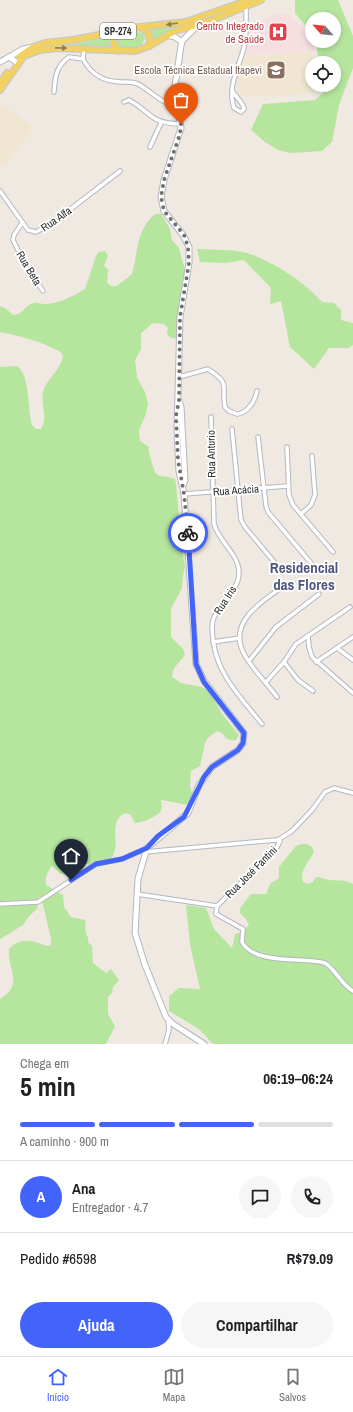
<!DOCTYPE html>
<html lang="pt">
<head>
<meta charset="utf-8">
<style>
  :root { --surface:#fff; --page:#f6f6f6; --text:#202124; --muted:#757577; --line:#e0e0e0; --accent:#4264fb }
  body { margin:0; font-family:"Archivo Narrow",sans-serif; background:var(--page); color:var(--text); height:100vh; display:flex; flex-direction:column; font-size:15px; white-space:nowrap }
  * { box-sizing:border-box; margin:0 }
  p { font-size:13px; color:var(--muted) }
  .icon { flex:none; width:22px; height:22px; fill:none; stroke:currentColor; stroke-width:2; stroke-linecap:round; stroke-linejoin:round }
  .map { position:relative; height:1044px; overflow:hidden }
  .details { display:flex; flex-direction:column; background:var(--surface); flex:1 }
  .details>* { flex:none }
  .needle { width:26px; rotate:297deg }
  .fabs { position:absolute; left:305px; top:12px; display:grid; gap:8px }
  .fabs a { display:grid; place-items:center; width:36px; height:36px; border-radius:50%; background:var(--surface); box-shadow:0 2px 6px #0003; font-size:20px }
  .pin { position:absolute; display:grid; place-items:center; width:34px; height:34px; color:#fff; margin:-41px -17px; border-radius:50% 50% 50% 0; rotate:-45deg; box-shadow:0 0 4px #0007 }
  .pin .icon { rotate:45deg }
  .courier { position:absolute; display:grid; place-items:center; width:40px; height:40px; margin:-20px; border:3px solid #4264fb; border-radius:50%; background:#fff; color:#222; box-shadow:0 1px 5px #0007 }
  .headline em { font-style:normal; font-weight:800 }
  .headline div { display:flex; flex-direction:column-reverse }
  .headline { display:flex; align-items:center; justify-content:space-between; height:68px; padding:0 20px }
  h1 { font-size:26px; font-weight:800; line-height:30px }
  .bar { display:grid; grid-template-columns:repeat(4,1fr); gap:6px 4px; align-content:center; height:48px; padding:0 20px }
  .bar i { height:5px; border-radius:3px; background:var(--line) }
  .bar .current { background:var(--accent) }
  .bar p { grid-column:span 4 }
  .line { display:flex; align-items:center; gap:10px; padding:0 20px; border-top:1px solid var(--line) }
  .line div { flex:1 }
  .round { display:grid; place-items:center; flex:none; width:42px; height:42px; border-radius:21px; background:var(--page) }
  .action { display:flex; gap:8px; margin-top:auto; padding:8px 20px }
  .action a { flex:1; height:46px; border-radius:24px; background:var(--accent); color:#fff; font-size:16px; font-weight:800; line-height:46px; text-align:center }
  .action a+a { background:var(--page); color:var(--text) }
  .tab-bar { display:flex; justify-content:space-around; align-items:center; height:56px; border-top:1px solid var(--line); background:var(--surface); font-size:11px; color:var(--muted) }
  .tab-bar a { display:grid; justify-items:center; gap:2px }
  .tab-bar .current { color:var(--accent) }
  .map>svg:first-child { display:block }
</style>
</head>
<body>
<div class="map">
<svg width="353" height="1044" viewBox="0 0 353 1044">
  <rect width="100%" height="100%" fill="#efe9e1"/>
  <g fill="#f0e6d1">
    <polygon points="313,52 312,85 314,85 315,92 281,96 237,95 237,77 244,56"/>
    <polygon points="0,103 34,127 4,168 0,165"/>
  </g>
  <polygon fill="#f5dfe0" points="274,14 290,15 312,36 314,51 244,55 247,52 249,29"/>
  <g fill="#b6e59e">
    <polygon points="295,0 338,0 353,36 353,68 339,105 332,142 322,151 291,153 278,150 265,142 251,130 263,104 315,100 323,93 322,85 334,85 334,63 319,63 316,41 334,41 334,19 312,19 312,33 295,13"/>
    <polygon points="175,27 152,41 153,34 148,29"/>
    <polygon points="139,32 144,34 145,39 140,47 130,49 118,47 115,39 117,36"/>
    <polygon points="109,37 110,48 66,46"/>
    <path d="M155,214H161L170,229L172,240L179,248L185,270L179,313L178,339L171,338L167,334L168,328L164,324L153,323L141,333V349L135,360L137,377L145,392L148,403L146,414L139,430L140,441L149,447C148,452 150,455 151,460C157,481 156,473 175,479L176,484L182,550L185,567L183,576L182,588L171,609V637L183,649L185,654C180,664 173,664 172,677L181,683L202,687L211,693L222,714L239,735L236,740C229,741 226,739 222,733L217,731L208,738L205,743L200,766L191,771L190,786L193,796L186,805C184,804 163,800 161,800C161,803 162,807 161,810C160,816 141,823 135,823L130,814L125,813C106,822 123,846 110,860L90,866L82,860L75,843C65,847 64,849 64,860L68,865L74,867V870L69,873L61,874L52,866C47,872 45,878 46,885L63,895L64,907L71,917L85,920C87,925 84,928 86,933C87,937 89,938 88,942L92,946L93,963L106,973L111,969L119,980L113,987L112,993L108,997V1014L115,1026L106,1044H0V999C25,984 7,970 9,949C19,937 34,940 46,946L51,945V938L41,897L38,898L37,903L38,908L29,916L23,925L0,939V367L17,366C31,377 27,409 32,425L36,429H41C49,416 39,403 44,389C48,378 60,370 63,357L61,352C42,342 22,336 0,332V306L5,308L13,315C23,314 23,308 31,304C37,301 41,305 47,304C60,303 73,296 85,289L96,256L99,252L105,251L108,256L104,266L108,269L107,283L111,286H117L132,274C138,253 136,230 155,214Z"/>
    <path d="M197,249C212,250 232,249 247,253C272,261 305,282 322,302L334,303L341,310V320L353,323V345L348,348H329L314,369L290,347L281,301L270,304L271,288L244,260L226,263L200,262Z"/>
    <path d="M301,844H307L312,847L314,852C309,862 299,871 303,882L308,884L313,882L316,877C321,877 324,879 329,880C338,881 345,879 353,884V1044H213L199,1029L169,1011V996L179,988L200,989L190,944L186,905L206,908L214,929L232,948L235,934L242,932L249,925L246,919L240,913V908L251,894H266L270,884L279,878V867L296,846Z"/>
  </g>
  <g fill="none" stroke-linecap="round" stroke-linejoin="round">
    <defs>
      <g id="street">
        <path d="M84,49L83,59C91,74 102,81 120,82C126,82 132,81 138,84C150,90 158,101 172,105"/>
        <path d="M232,90C235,97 244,103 244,109L241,112L234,108C227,86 239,68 244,47C247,34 246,19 246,6"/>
        <path d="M54,92C55,77 56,66 69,57L83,59"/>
        <path d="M124,102L129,100C153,113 148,123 181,124"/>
        <polyline points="150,147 161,123"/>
        <polyline points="0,191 28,230 36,232 63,217 72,208 120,171"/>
        <polyline points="22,223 14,235 13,240 27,268 43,291"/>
        <path d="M179,377L208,369C232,385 221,385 225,407L229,411L237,414C248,413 255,401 257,391"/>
        <path d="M211,417L214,524C219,542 239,554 239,573C239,588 223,602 215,615C211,622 212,630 213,639C216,673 241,698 262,724"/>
        <polyline points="232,429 241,520 245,527 275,563"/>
        <polyline points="258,437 266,506 268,512 316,569"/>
        <polyline points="287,447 289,495 293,505 333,552"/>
        <polyline points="184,494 288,486"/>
        <polyline points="301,514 311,505 315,495 312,456"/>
        <polyline points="308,636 309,647 312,657 353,693"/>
        <polyline points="213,642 240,638"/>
        <polyline points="337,648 353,660"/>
        <polyline points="249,661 276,627 319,594"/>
        <polyline points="284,662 298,680 313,691"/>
        <polyline points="316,662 353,637"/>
        <polyline points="266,682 284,662 296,644 350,607"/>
        <path d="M277,697C266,682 251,668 243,652C228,621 264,600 285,585"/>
        <polyline points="278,840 292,831 312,810 325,792 334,788 353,793"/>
        <polyline points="145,852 276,840 280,841 277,847 217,906"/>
        <polyline points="137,894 217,906"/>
        <polyline points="0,904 38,902 96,864 122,859 147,848"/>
        <path d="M217,906L216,914L243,929L242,942C254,965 303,957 325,963C336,970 341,984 353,991"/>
        <polyline points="165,1044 169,1030 168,1020"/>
      </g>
      <g id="secondary">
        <polyline points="198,25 182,41 181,46 172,105 179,117 181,128 164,180 161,197 164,211 183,235 189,247 189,263 180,317 177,430 179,471 184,494 196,664 204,681 244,733 243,743 238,750 212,767 199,785 188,813 147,848 138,879 135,933 145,965 166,1017 173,1024 204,1044"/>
        <polyline points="167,35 175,37 182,42"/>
        <polyline points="9,57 16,62"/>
        <polyline points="0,62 23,49 33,47"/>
        <polyline points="179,401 181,407 185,480 183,486"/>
      </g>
      <g id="primary">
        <path d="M140,27C149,31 151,36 149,46"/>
        <path d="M116,31C112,39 112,44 118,51"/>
        <polyline points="19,57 33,47 45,43 73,40 140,27 186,22 249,0"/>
        <polyline points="0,83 7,73"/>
        <polyline points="0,90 24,56 40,50 57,48 135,51 149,46 175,31 210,21 261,0"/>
      </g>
    </defs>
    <use href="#street" stroke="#b4b7c1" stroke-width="5.5"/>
    <use href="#secondary" stroke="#b4b7c1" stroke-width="7"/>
    <use href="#primary" stroke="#c9c9c9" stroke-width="8"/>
    <use href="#street" stroke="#fff" stroke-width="3.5"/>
    <use href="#secondary" stroke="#fff" stroke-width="5"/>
    <use href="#primary" stroke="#f2d163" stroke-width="5.5"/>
  </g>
  <defs><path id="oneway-solid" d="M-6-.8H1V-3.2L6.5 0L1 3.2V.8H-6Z"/></defs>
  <g fill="#908048">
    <use href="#oneway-solid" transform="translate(172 24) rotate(171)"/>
    <use href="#oneway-solid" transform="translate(61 48) rotate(1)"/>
  </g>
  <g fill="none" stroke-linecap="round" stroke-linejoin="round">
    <polyline stroke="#726f6d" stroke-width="4" stroke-dasharray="0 7.2" points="181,124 180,134 164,180 161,197 164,211 184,235 188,247 189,263 180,317 179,400 176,416 178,460 184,494 188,533"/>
    <polyline stroke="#4264fb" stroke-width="5" points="71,880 96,864 122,859 147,848 158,836 184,817 204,777 212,767 238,750 243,743 244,733 204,682 196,664 188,533"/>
  </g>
  <defs>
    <symbol id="hospital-square" viewBox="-11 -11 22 22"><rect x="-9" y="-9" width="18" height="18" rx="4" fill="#e0444e" stroke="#fff"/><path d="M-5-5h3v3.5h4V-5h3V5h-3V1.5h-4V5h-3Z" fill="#fff"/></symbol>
    <symbol id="university-square" viewBox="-11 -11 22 22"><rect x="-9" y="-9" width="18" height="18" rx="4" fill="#8d6e63" stroke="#fff"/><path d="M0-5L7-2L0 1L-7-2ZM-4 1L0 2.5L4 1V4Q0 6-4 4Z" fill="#fff"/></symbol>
  </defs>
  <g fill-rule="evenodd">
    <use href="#hospital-square" x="267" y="21" width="22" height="22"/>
    <use href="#university-square" x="265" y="59" width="22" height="22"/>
  </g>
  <g text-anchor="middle" stroke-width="3.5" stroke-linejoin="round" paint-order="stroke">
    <rect fill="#fff" stroke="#6d6d6d" stroke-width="1" x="100" y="23" width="36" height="16" rx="3"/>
    <g font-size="10" font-weight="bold" fill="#2e2e2e">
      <text x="118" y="35">SP-274</text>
    </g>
    <g font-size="11" fill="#be3a42" stroke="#fff" text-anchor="end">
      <text x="264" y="30">Centro Integrado<tspan x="264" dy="13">de Saúde</tspan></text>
    </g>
    <g font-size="11" fill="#785e54" stroke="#fff" text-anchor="end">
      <text x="262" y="74">Escola Técnica Estadual Itapevi</text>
    </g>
    <g font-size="11" fill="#2e2e2e" stroke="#fff">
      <text transform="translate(56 219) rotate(-35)" y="4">Rua Alfa</text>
      <text transform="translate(29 268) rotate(59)" y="4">Rua Beta</text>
      <text transform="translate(211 454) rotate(-91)" y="4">Rua Anturio</text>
      <text transform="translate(236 490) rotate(-4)" y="4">Rua Acácia</text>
      <text transform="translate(225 600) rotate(-57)" y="4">Rua Iris</text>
      <text transform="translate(251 872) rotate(-45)" y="4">Rua José Fantini</text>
    </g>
    <g font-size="15" font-weight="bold" fill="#4d5680" stroke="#fff">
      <text x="304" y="573">Residencial<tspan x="304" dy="17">das Flores</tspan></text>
    </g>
  </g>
</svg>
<div class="fabs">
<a><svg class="needle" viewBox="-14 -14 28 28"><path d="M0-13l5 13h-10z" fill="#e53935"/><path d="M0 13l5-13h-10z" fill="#757577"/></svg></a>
<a><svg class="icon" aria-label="locate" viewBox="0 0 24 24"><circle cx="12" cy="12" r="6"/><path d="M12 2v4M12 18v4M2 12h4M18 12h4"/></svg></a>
</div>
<div class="pin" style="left:181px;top:124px;background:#ea580c"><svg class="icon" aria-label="bag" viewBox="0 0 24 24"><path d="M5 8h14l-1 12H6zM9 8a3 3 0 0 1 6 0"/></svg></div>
<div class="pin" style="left:71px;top:880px;background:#1f2937"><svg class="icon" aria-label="home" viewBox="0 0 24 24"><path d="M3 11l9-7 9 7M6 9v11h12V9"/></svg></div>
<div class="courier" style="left:188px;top:533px"><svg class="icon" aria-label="bike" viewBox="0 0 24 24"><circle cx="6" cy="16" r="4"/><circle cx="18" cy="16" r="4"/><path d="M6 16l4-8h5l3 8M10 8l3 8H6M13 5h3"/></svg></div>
</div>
<section class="details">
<div class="headline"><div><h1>5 min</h1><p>Chega em</p></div><em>06:19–06:24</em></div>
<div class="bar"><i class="current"></i><i class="current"></i><i class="current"></i><i></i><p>A caminho · 900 m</p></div>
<div class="line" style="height:72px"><b class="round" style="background:var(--accent);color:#fff">A</b><div><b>Ana</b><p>Entregador · 4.7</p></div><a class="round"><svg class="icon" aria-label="chat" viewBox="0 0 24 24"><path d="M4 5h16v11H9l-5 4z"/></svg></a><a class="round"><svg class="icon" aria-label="phone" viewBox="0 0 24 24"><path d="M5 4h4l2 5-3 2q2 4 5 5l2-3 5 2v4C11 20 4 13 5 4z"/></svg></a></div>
<div class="line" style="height:52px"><div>Pedido #6598</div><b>R$79.09</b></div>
<div class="action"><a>Ajuda</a><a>Compartilhar</a></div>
</section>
<nav class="tab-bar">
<a class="current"><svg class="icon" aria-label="home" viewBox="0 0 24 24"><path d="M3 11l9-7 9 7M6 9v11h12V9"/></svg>Início</a>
<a><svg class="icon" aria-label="map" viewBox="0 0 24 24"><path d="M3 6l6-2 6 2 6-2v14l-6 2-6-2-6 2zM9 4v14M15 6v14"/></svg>Mapa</a>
<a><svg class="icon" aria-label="saved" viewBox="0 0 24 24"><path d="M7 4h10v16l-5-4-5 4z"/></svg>Salvos</a>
</nav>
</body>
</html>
